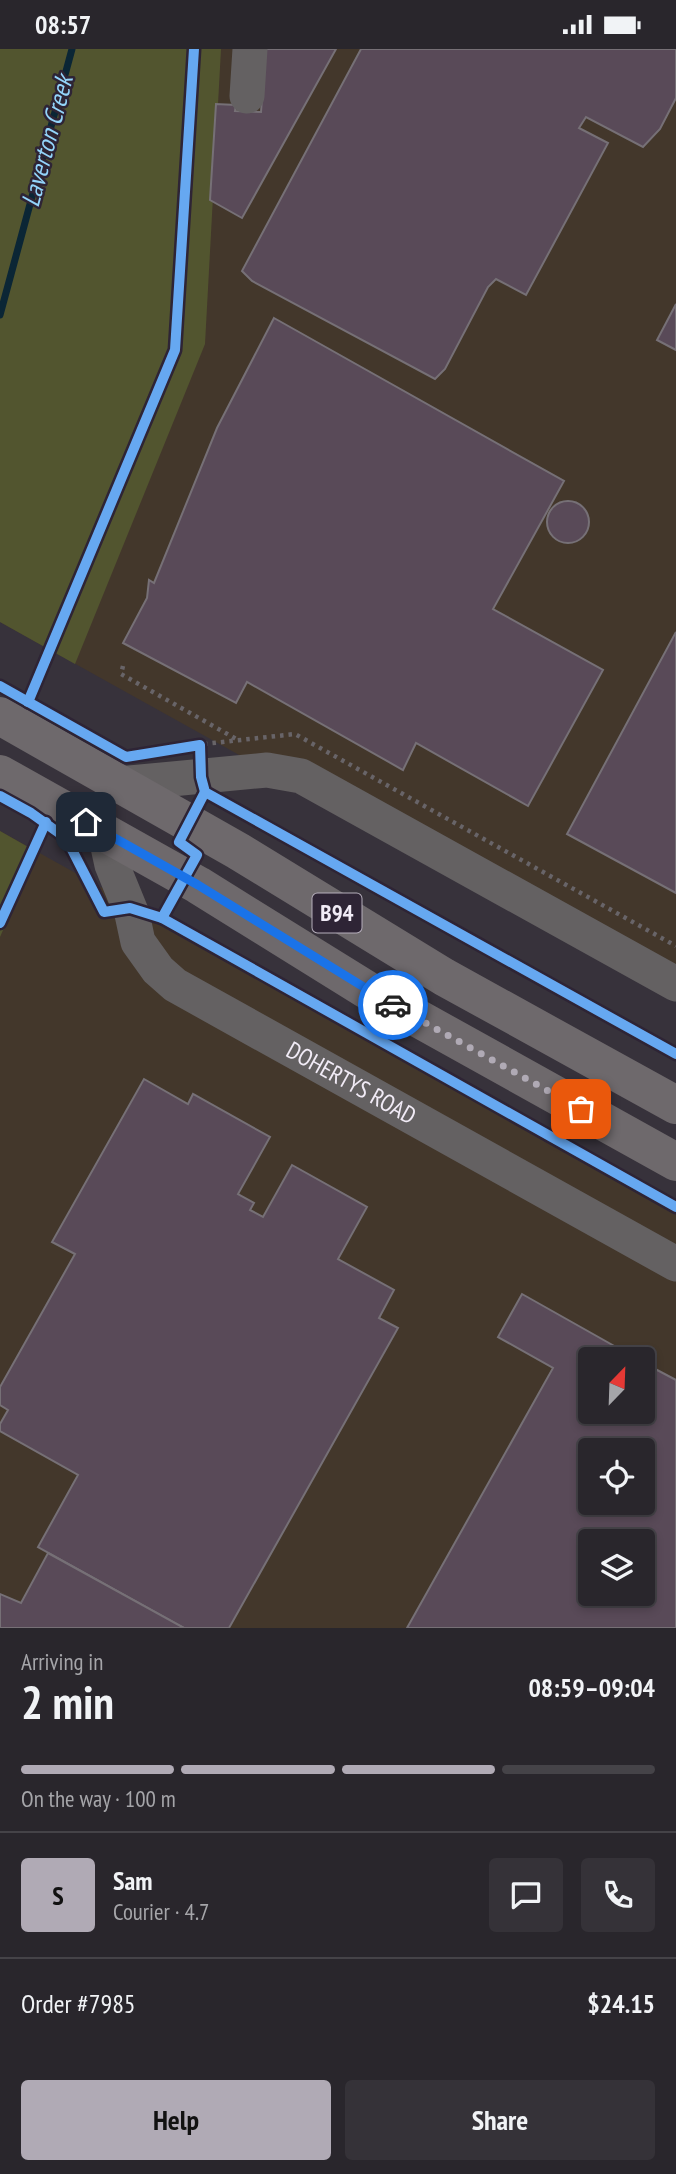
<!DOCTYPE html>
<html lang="en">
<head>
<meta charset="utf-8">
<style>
  :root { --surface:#29262c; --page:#353238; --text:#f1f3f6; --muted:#a5a5a9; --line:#454348; --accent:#b0aab5 }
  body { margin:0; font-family:"PT Sans Narrow",sans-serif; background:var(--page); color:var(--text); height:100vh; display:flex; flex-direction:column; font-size:26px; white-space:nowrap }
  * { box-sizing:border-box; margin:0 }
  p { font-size:23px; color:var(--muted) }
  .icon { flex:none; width:38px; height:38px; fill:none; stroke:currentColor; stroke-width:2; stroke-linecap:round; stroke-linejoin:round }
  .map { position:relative; height:1579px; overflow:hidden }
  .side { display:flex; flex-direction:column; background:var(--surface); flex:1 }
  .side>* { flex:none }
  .needle { width:46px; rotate:23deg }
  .fabs { position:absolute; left:578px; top:1298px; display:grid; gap:14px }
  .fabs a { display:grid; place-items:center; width:77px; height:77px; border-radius:7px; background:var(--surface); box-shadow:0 4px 10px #0003,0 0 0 2px var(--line); font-size:35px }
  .pin { position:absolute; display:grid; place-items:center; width:60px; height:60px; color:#fff; margin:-30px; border-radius:14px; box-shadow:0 4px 10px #0006 }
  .courier { position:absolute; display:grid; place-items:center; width:70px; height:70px; margin:-35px; border:5px solid #1a73e8; border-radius:50%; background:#fff; color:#222; box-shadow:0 2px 9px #0007 }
  .summary em { font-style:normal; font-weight:700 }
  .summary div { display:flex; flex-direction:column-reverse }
  .summary { display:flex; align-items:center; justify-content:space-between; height:119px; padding:0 21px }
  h1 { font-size:46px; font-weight:700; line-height:52px }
  .bar { display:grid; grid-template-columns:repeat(4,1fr); gap:10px 7px; align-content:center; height:84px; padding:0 21px }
  .bar i { height:9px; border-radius:5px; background:var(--line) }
  .bar .on { background:var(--accent) }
  .bar p { grid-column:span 4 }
  .line { display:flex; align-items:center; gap:18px; padding:0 21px; border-top:2px solid var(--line) }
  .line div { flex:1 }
  .round { display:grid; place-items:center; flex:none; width:74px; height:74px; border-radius:7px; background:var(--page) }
  .primary-button { display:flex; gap:14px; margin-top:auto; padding:14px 21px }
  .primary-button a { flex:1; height:80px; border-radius:7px; background:var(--accent); color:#111; font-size:28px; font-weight:700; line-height:80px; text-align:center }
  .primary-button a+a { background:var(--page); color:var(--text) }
  .status { display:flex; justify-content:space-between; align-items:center; height:49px; padding:0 35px; background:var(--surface); direction:ltr }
  .status svg { height:19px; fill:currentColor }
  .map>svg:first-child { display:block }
</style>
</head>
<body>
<div class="status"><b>08:57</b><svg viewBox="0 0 49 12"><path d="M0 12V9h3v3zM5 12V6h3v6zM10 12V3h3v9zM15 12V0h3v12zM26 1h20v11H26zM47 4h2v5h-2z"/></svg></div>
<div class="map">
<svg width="676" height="1579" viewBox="0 0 676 1579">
  <rect width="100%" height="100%" fill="#37323b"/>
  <g fill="#43372b" fill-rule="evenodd">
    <polygon points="0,0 676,0 676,949 0,573"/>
    <path d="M0,782L676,1158V1579H0ZM590,1311H642V1363H590ZM590,1402H642V1454H590ZM590,1493H642V1545H590Z"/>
  </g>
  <g fill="#52552f">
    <polygon points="0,0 221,0 205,295 75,615 0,573"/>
    <polygon points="0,782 37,803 0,888"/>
  </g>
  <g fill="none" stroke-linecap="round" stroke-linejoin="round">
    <polyline stroke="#0b2635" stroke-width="7" points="0,266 72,0"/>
  </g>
  <g fill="#594a58" stroke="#767076" stroke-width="2" fill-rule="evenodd">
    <polygon points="262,0 336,0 242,169 210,151 216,55 236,56 235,62 261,63 264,22"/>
    <polygon points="361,0 676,0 676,49 660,80 643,98 586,68 579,79 608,94 526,246 496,230 488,238 445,320 435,330 252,232 242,222"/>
    <polygon points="676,255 676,301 657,291"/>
    <polygon points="274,269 564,432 493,560 603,621 528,757 416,694 403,721 247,633 236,654 123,594 147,549 149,531 154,534 217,379"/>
    <circle cx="568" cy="473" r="21"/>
    <polygon points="676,583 676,844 567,785"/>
    <polygon points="144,1030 188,1055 193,1045 270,1088 238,1145 254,1154 250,1161 263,1168 292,1116 367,1158 338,1210 394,1241 379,1269 398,1279 229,1579 184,1579 38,1498 78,1426 0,1382 0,1375 8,1361 0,1356 0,1338 75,1205 52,1193"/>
    <path d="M522,1245L639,1311H590V1363H642V1313L676,1331V1579H407L553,1319L498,1288ZM590,1402H642V1454H590ZM590,1493H642V1545H590Z"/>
    <polygon points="48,1504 184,1579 0,1579 0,1545 21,1554"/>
  </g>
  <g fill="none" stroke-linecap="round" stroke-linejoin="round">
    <g stroke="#686468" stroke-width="4.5" stroke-dasharray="3.5 5" stroke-linecap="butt">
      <polyline points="123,617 121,625 238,691"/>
      <polyline points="204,695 295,685 676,897"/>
    </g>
    <g stroke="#646162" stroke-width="35">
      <polyline points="247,47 250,0"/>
      <polyline points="119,735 267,721 301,727 676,935"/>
      <path id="s1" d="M105,784L112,816L132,865L138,893L158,921L175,936L676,1215"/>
    </g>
    <g stroke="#6e696c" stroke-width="38">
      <polyline points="0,667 238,802 444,928 676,1056"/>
      <polyline points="0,725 198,836 367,941 676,1113"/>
    </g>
    <defs>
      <g id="cycleway">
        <polyline points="0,637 126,708 200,696 201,728 205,743 676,1005"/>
        <polyline points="28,653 175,301 194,0"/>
        <polyline points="0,747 31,764 66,789 104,863 130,859 162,869 676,1158"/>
        <polyline points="162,869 197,806 179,793 205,743"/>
        <polyline points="0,874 46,773"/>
      </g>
    </defs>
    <use href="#cycleway" stroke="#2e2435" stroke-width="15"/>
    <use href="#cycleway" stroke="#66a8f1" stroke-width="10"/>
  </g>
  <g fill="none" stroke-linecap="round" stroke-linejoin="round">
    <polyline stroke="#b0aab5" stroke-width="7" stroke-dasharray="0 12.6" points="393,956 581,1060"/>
    <polyline stroke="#1a73e8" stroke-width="9" points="86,773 198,836 393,956"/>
  </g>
  <g text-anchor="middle" stroke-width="5" stroke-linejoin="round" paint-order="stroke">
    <rect fill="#2e2435" stroke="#b6afbc" stroke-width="2" x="312.5" y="844.5" width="49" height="39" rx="5"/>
    <g font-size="23" font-weight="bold" fill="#f1ebf6">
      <text x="337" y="872">B94</text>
    </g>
    <g font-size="24" fill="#f1ebf6" stroke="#2e2435">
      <text dy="8" stroke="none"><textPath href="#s1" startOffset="373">DOHERTYS ROAD</textPath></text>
    </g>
    <g font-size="26" font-style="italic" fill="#93d4fa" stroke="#2e2435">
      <text transform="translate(47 92) rotate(-75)" y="9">Laverton Creek</text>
    </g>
  </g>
</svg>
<div class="fabs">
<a><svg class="needle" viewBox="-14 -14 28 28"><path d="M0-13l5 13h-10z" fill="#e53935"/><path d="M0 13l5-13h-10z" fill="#a5a5a9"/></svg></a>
<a><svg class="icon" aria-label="locate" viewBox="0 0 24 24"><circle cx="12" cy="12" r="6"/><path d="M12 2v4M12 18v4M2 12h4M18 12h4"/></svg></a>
<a><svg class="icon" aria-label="layers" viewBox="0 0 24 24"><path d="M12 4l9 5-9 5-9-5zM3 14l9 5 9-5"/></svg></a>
</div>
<div class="pin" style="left:581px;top:1060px;background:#ea580c"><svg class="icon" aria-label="bag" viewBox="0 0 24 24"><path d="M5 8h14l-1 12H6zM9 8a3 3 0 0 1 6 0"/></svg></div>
<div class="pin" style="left:86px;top:773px;background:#1f2937"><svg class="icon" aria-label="home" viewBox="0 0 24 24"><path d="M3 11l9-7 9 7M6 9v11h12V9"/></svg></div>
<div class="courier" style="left:393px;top:956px"><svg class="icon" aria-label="car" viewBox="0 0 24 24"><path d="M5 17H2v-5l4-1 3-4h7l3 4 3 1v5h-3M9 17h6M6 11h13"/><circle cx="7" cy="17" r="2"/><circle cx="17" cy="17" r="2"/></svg></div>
</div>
<section class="side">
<div class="summary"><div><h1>2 min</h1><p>Arriving in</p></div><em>08:59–09:04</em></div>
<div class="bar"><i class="on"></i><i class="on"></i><i class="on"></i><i></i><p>On the way · 100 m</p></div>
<div class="line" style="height:126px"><b class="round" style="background:var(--accent);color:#111">S</b><div><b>Sam</b><p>Courier · 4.7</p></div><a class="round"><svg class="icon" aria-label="chat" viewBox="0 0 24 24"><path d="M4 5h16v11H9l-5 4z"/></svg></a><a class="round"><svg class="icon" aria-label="phone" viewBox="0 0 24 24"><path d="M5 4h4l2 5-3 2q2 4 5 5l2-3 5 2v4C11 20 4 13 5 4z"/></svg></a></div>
<div class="line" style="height:91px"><div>Order #7985</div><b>$24.15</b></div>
<div class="primary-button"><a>Help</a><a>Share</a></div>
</section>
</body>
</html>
